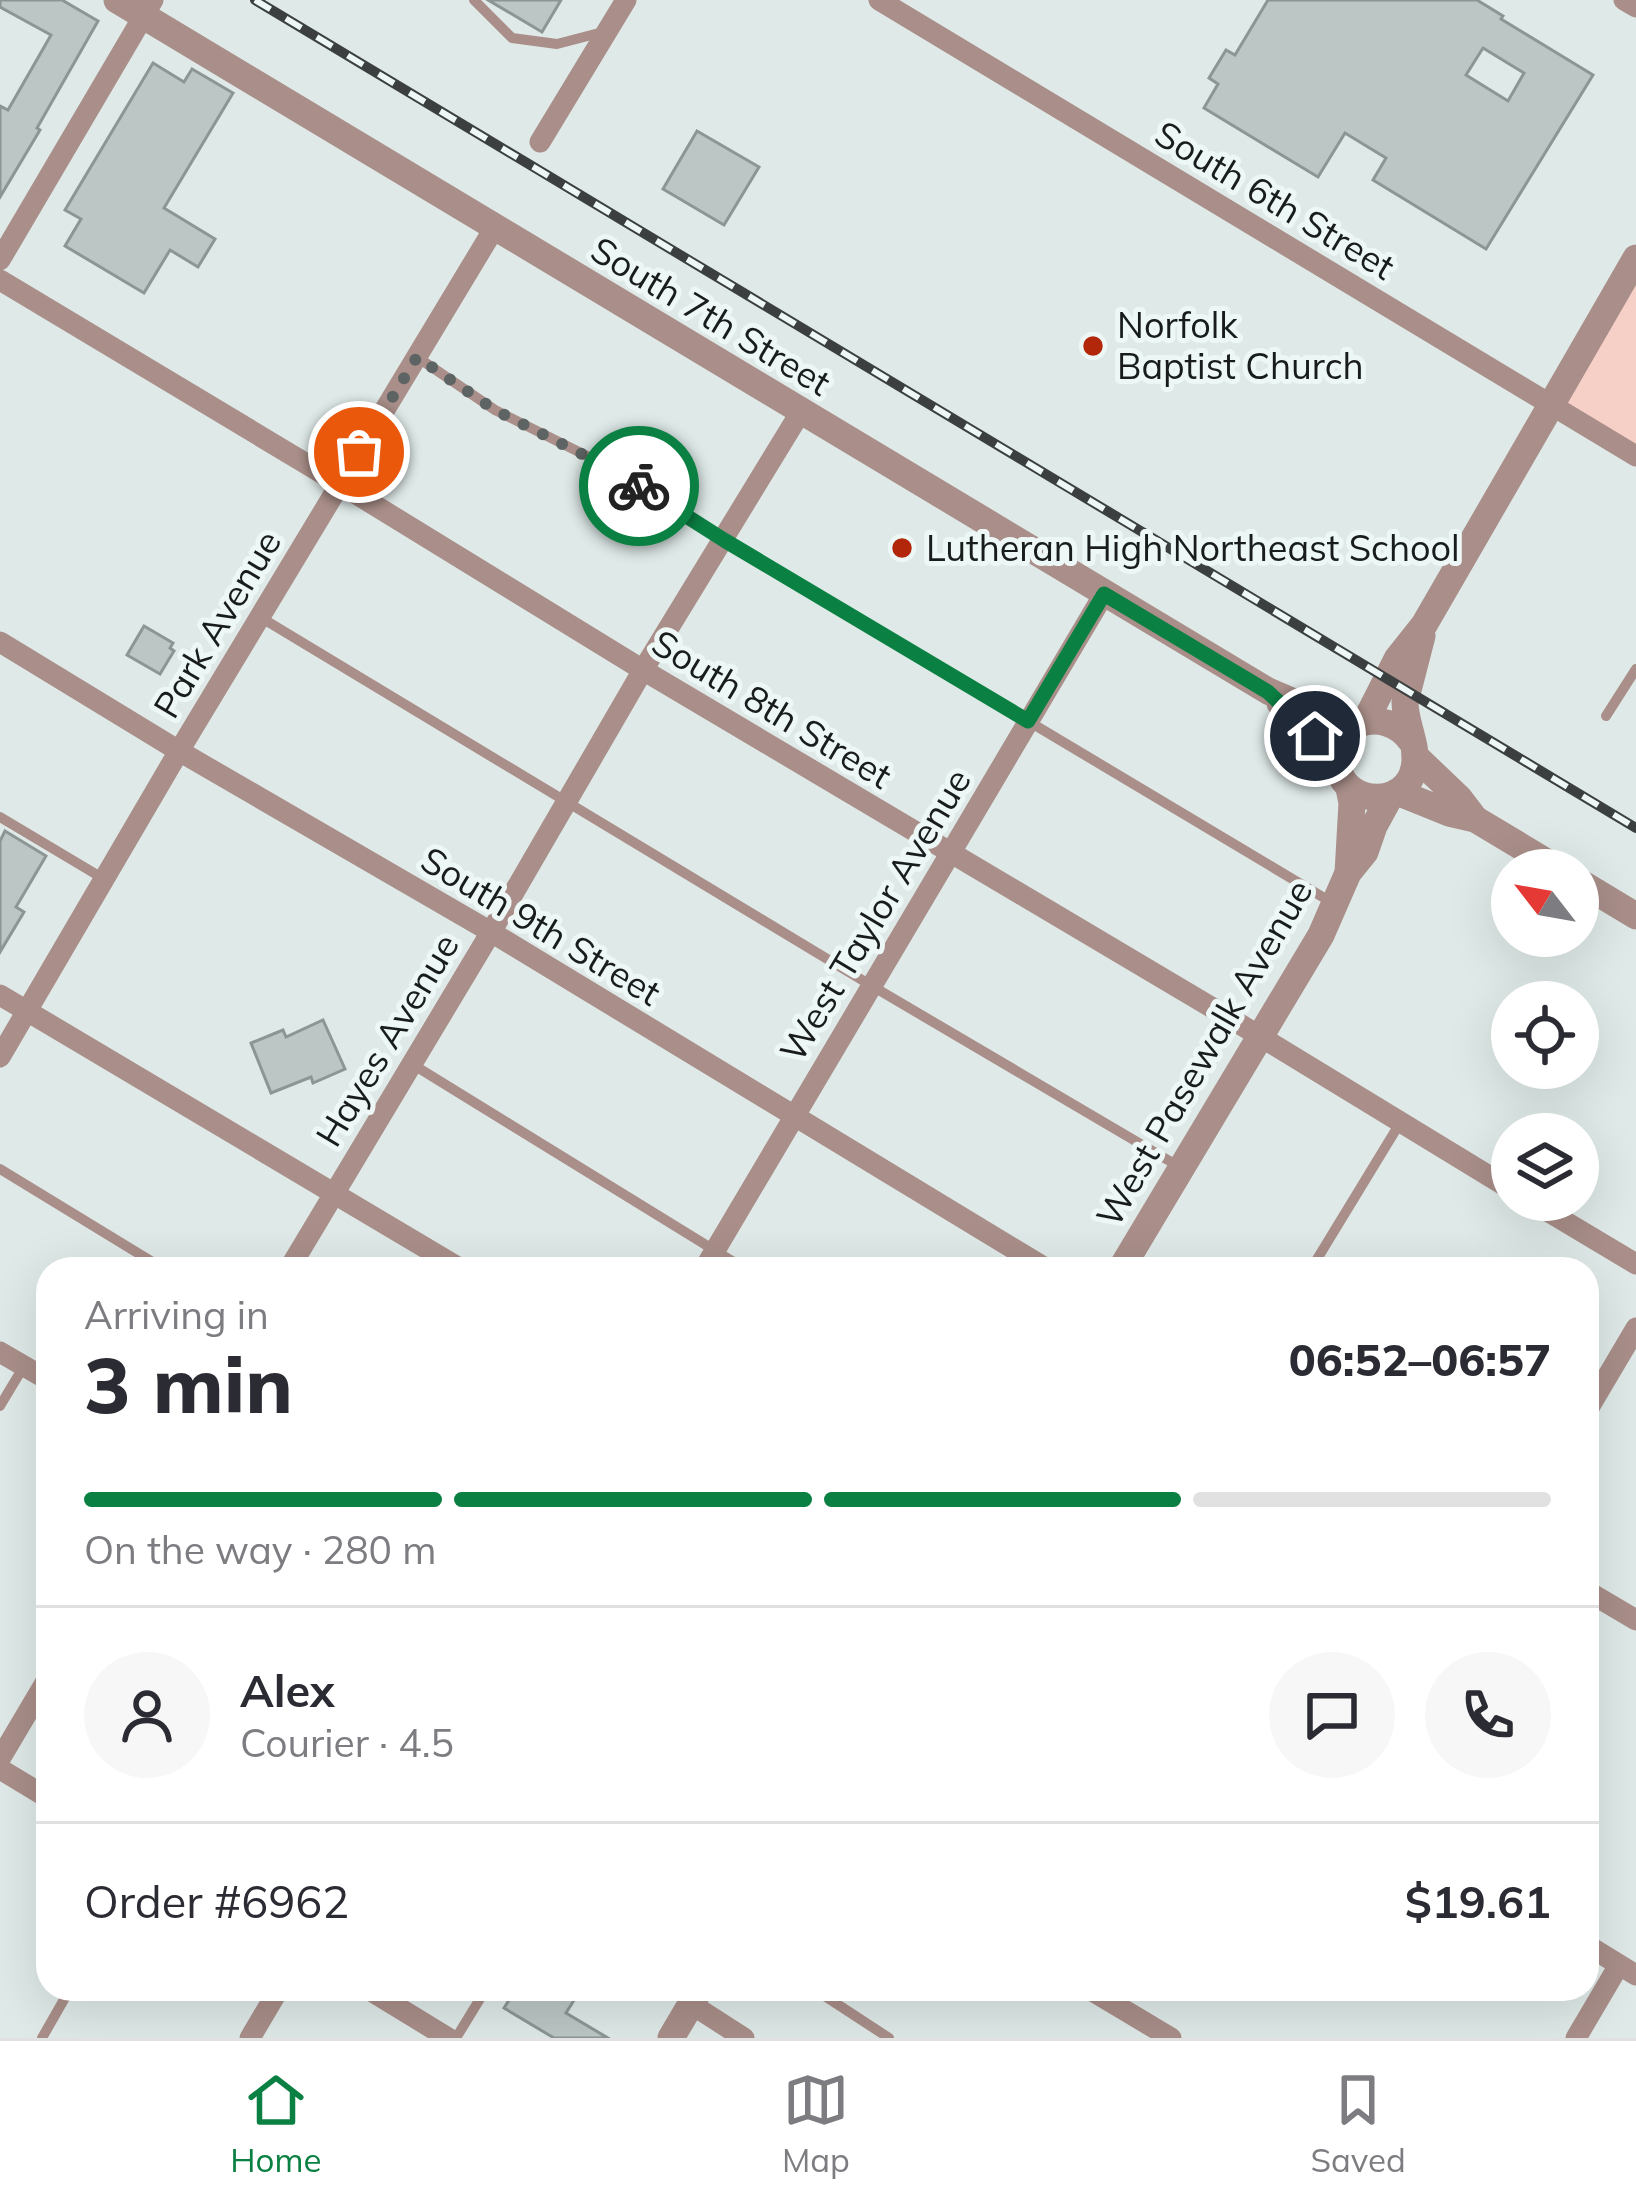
<!DOCTYPE html>
<html lang="en">
<head>
<meta charset="utf-8">
<style>
  :root { --surface:#fff; --page:#f7f7f7; --text:#2b2b33; --muted:#7c7c81; --line:#e1e1e2; --accent:#0b8043 }
  body { margin:0; font-family:Mulish,sans-serif; background:var(--page); color:var(--text); height:100vh; display:flex; flex-direction:column; font-size:45px; white-space:nowrap }
  * { box-sizing:border-box; margin:0 }
  p { font-size:39px; color:var(--muted) }
  .icon { flex:none; width:66px; height:66px; fill:none; stroke:currentColor; stroke-width:2; stroke-linecap:round; stroke-linejoin:round }
  .map { position:relative; flex:1; overflow:hidden }
  .sheet { position:absolute; left:36px; top:1257px; width:1563px; height:744px; display:flex; flex-direction:column; background:var(--surface); border-radius:36px; box-shadow:0 12px 48px #0002 }
  .sheet>* { flex:none }
  .needle { width:78px; rotate:301deg }
  .controls { position:absolute; left:1491px; top:849px; display:grid; gap:24px }
  .controls a { display:grid; place-items:center; width:108px; height:108px; border-radius:50%; background:var(--surface); box-shadow:0 12px 48px #0002; font-size:60px }
  .pin { position:absolute; display:grid; place-items:center; width:102px; height:102px; color:#fff; margin:-51px; border:6px solid #fff; border-radius:50%; box-shadow:0 3px 12px #0007 }
  .courier { position:absolute; display:grid; place-items:center; width:120px; height:120px; margin:-60px; border:9px solid #0b8043; border-radius:50%; background:#fff; color:#222; box-shadow:0 3px 15px #0007 }
  .headline em { font-style:normal; font-weight:800 }
  .headline div { display:flex; flex-direction:column-reverse }
  .headline { display:flex; align-items:center; justify-content:space-between; height:204px; padding:0 48px }
  h1 { font-size:78px; font-weight:800; line-height:90px }
  .bar { display:grid; grid-template-columns:repeat(4,1fr); gap:18px 12px; align-content:center; height:144px; padding:0 48px }
  .bar i { height:15px; border-radius:9px; background:var(--line) }
  .bar .current { background:var(--accent) }
  .bar p { grid-column:span 4 }
  .line { display:flex; align-items:center; gap:30px; padding:0 48px; border-top:3px solid var(--line) }
  .line div { flex:1 }
  .round { display:grid; place-items:center; flex:none; width:126px; height:126px; border-radius:63px; background:var(--page) }
  .tab-bar { display:flex; justify-content:space-around; align-items:center; height:168px; border-top:3px solid var(--line); background:var(--surface); font-size:33px; color:var(--muted) }
  .tab-bar a { display:grid; justify-items:center; gap:6px }
  .tab-bar .current { color:var(--accent) }
  .map>svg:first-child { display:block }
</style>
</head>
<body>
<div class="map">
<svg width="1636" height="2038" viewBox="0 0 1636 2038">
  <rect width="100%" height="100%" fill="#dfeae8"/>
  <polygon fill="#f6d0c7" points="1636,258 1636,456 1551,406"/>
  <g fill="#bcc7c5" stroke="#8c9795" stroke-width="3" fill-rule="evenodd">
    <polygon points="0,0 62,0 98,21 37,128 40,130 0,197 0,106 8,110 51,35 0,7"/>
    <polygon points="488,0 561,0 542,32"/>
    <path d="M1268,0H1477L1503,16L1501,19L1593,75L1486,249L1373,180L1386,158L1345,133L1318,177L1204,108L1218,84L1209,78L1226,50L1235,55ZM1483,48L1524,73L1508,101L1466,75Z"/>
    <polygon points="153,63 184,82 192,69 233,93 164,208 215,239 198,267 170,250 144,293 65,246 81,219 65,210"/>
    <polygon points="697,131 759,167 724,225 663,189"/>
    <polygon points="144,626 173,643 170,648 174,651 160,674 127,655"/>
    <polygon points="5,831 46,856 16,907 24,912 0,952 0,841"/>
    <polygon points="323,1020 345,1069 313,1083 311,1077 271,1093 251,1043 283,1030 286,1037"/>
    <polygon points="516,1989 581,1989 566,2013 608,2038 554,2038 504,2008"/>
  </g>
  <g fill="none" stroke-linecap="round" stroke-linejoin="round">
    <g stroke="#a98e89" stroke-width="10">
      <polyline points="474,0 512,38 557,44 603,32"/>
      <polyline points="417,357 495,410 587,456 725,540 1331,902"/>
      <polyline points="260,617 872,986 1178,1166"/>
      <polyline points="1606,716 1636,669"/>
      <polyline points="0,817 104,879"/>
      <polyline points="412,1064 745,1269"/>
      <polyline points="0,1169 164,1269"/>
      <polyline points="1311,1269 1400,1123"/>
      <polyline points="0,1406 24,1366"/>
      <polyline points="814,1989 889,2038"/>
      <polyline points="42,2038 70,1989"/>
      <polyline points="456,2038 486,1989"/>
    </g>
    <g stroke="#a98e89" stroke-width="21">
      <polyline points="879,0 1636,456"/>
      <polyline points="1624,0 1636,7"/>
      <polyline points="540,142 626,0"/>
      <polyline points="0,260 153,0"/>
      <polyline points="0,280 340,484 643,670 1238,1023 1512,1190"/>
      <polyline points="0,642 179,751 491,932 1047,1269"/>
      <polyline points="0,995 461,1269"/>
      <polyline points="0,1057 179,751 495,227"/>
      <polyline points="1529,1200 1636,1264"/>
      <polyline points="289,1269 491,932 643,670 800,413"/>
      <polyline points="704,1269 1104,594"/>
      <polyline points="0,1352 48,1380"/>
      <polyline points="1587,1411 1636,1328"/>
      <polyline points="1587,1591 1636,1620"/>
      <polyline points="0,1759 48,1678"/>
      <polyline points="0,1769 48,1798"/>
      <polyline points="1587,1945 1636,1975"/>
      <polyline points="368,1989 448,2038"/>
      <polyline points="1089,1989 1171,2038"/>
      <polyline points="691,2004 744,2038"/>
      <polyline points="250,2038 279,1989"/>
      <polyline points="1576,2038 1619,1965"/>
    </g>
    <g stroke="#a98e89" stroke-width="27">
      <polyline points="117,0 1268,691 1331,718 1360,723"/>
      <polyline points="1280,703 1336,761"/>
      <polyline points="1366,720 1397,659 1424,625 1636,258"/>
      <path d="M1411,741C1385,704 1326,722 1338,768C1347,806 1406,808 1414,768C1419,746 1405,725 1405,702L1422,636"/>
      <polyline points="1415,756 1459,798 1475,819"/>
      <polyline points="1397,792 1449,813 1475,819 1560,870"/>
      <polyline points="1348,873 1352,803 1349,788"/>
      <polyline points="1578,881 1636,916"/>
      <polyline points="1121,1269 1321,935 1348,873 1365,852 1374,826 1391,795"/>
      <polyline points="671,2038 700,1989"/>
    </g>
    <defs>
      <polyline id="rail" points="255,0 1636,828"/>
    </defs>
    <use href="#rail" stroke="#3b3f3f" stroke-width="10"/>
    <use href="#rail" stroke="#ecf7f6" stroke-width="6" stroke-dasharray="18" stroke-linecap="butt"/>
  </g>
  <g fill="none" stroke-linecap="round" stroke-linejoin="round">
    <polyline stroke="#5e6463" stroke-width="12" stroke-dasharray="0 21.6" points="359,452 417,357 495,410 586,456 639,486"/>
    <polyline stroke="#0b8043" stroke-width="15" points="639,486 724,540 1028,721 1104,594 1268,692 1315,736"/>
  </g>
  <g fill="#b2260a" stroke="#ecf7f6" stroke-width="4.5">
    <circle cx="1093" cy="346" r="12"/>
    <circle cx="902" cy="548" r="12"/>
  </g>
  <g text-anchor="middle" stroke-width="10" stroke-linejoin="round" paint-order="stroke">
    <g font-size="36" fill="#191c1c" stroke="#ecf7f6">
      <text transform="translate(1275 200) rotate(31)" y="13">South 6th Street</text>
      <text transform="translate(711 316) rotate(31)" y="13">South 7th Street</text>
      <text transform="translate(217 624) rotate(-59)" y="13">Park Avenue</text>
      <text transform="translate(772 709) rotate(31)" y="13">South 8th Street</text>
      <text transform="translate(875 915) rotate(-59)" y="13">West Taylor Avenue</text>
      <text transform="translate(541 926) rotate(31)" y="13">South 9th Street</text>
      <text transform="translate(387 1040) rotate(-59)" y="13">Hayes Avenue</text>
      <text transform="translate(1204 1053) rotate(-60)" y="13">West Pasewalk Avenue</text>
    </g>
    <g font-size="36" fill="#191c1c" stroke="#ecf7f6" text-anchor="start">
      <text x="1117" y="338">Norfolk<tspan x="1117" dy="41">Baptist Church</tspan></text>
      <text x="926" y="561">Lutheran High Northeast School</text>
    </g>
  </g>
</svg>
<div class="controls">
<a><svg class="needle" viewBox="-14 -14 28 28"><path d="M0-13l5 13h-10z" fill="#e53935"/><path d="M0 13l5-13h-10z" fill="#7c7c81"/></svg></a>
<a><svg class="icon" aria-label="locate" viewBox="0 0 24 24"><circle cx="12" cy="12" r="6"/><path d="M12 2v4M12 18v4M2 12h4M18 12h4"/></svg></a>
<a><svg class="icon" aria-label="layers" viewBox="0 0 24 24"><path d="M12 4l9 5-9 5-9-5zM3 14l9 5 9-5"/></svg></a>
</div>
<div class="pin" style="left:359px;top:452px;background:#ea580c"><svg class="icon" aria-label="bag" viewBox="0 0 24 24"><path d="M5 8h14l-1 12H6zM9 8a3 3 0 0 1 6 0"/></svg></div>
<div class="pin" style="left:1315px;top:736px;background:#1f2937"><svg class="icon" aria-label="home" viewBox="0 0 24 24"><path d="M3 11l9-7 9 7M6 9v11h12V9"/></svg></div>
<div class="courier" style="left:639px;top:486px"><svg class="icon" aria-label="bike" viewBox="0 0 24 24"><circle cx="6" cy="16" r="4"/><circle cx="18" cy="16" r="4"/><path d="M6 16l4-8h5l3 8M10 8l3 8H6M13 5h3"/></svg></div>
<section class="sheet">
<div class="headline"><div><h1>3 min</h1><p>Arriving in</p></div><em>06:52–06:57</em></div>
<div class="bar"><i class="current"></i><i class="current"></i><i class="current"></i><i></i><p>On the way · 280 m</p></div>
<div class="line" style="height:216px"><a class="round"><svg class="icon" aria-label="person" viewBox="0 0 24 24"><circle cx="12" cy="8" r="4"/><path d="M4 21q1-7 8-7t8 7"/></svg></a><div><b>Alex</b><p>Courier · 4.5</p></div><a class="round"><svg class="icon" aria-label="chat" viewBox="0 0 24 24"><path d="M4 5h16v11H9l-5 4z"/></svg></a><a class="round"><svg class="icon" aria-label="phone" viewBox="0 0 24 24"><path d="M5 4h4l2 5-3 2q2 4 5 5l2-3 5 2v4C11 20 4 13 5 4z"/></svg></a></div>
<div class="line" style="height:156px"><div>Order #6962</div><b>$19.61</b></div>
</section>
</div>
<nav class="tab-bar">
<a class="current"><svg class="icon" aria-label="home" viewBox="0 0 24 24"><path d="M3 11l9-7 9 7M6 9v11h12V9"/></svg>Home</a>
<a><svg class="icon" aria-label="map" viewBox="0 0 24 24"><path d="M3 6l6-2 6 2 6-2v14l-6 2-6-2-6 2zM9 4v14M15 6v14"/></svg>Map</a>
<a><svg class="icon" aria-label="saved" viewBox="0 0 24 24"><path d="M7 4h10v16l-5-4-5 4z"/></svg>Saved</a>
</nav>
</body>
</html>
